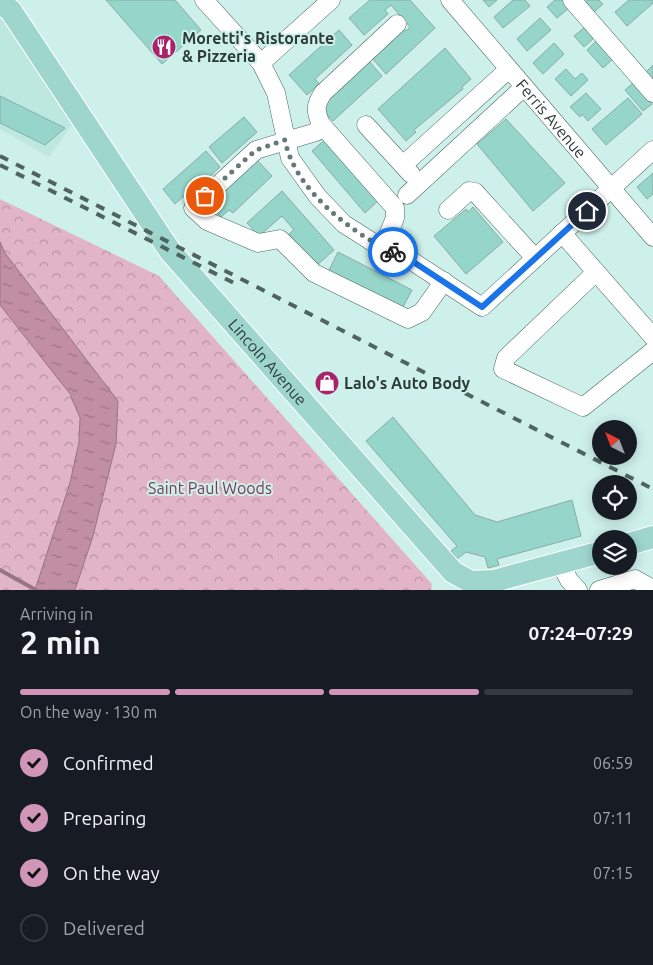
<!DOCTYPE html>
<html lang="en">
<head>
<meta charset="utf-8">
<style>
  :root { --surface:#171b24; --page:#20242c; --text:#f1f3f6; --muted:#9ea1a6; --line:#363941; --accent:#d195b7 }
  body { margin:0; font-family:Ubuntu,sans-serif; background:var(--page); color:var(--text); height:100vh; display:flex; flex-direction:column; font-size:19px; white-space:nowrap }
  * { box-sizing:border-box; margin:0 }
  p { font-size:16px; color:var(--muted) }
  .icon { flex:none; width:28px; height:28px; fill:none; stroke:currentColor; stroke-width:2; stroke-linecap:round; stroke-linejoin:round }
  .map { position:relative; height:590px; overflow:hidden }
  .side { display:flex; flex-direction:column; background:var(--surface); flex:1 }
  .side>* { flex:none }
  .needle { width:32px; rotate:318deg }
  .buttons { position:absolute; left:592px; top:420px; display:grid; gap:10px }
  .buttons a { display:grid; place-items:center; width:45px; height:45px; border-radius:50%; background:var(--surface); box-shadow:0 2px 12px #0003; font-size:25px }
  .pin { position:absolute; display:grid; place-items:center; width:42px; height:42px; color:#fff; margin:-21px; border:2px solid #fff; border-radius:50%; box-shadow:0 1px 5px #0007 }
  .courier { position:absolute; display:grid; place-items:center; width:50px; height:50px; margin:-25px; border:4px solid #1a73e8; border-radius:50%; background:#fff; color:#222; box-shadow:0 1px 6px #0007 }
  .head em { font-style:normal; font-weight:700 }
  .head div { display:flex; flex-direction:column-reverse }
  .head { display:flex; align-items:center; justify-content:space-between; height:85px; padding:0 20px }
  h1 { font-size:32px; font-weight:700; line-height:38px }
  .bar { display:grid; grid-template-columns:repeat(4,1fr); gap:8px 5px; align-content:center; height:60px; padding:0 20px }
  .bar i { height:6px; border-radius:4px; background:var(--line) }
  .bar .active { background:var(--accent) }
  .bar p { grid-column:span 4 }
  ol { padding:0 20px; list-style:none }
  li { display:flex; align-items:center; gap:15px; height:55px }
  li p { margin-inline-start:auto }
  li .icon { padding:5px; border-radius:50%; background:var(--accent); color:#111; stroke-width:4 }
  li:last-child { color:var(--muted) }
  li i { width:28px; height:28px; border:2px solid var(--line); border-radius:50% }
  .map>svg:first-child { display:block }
</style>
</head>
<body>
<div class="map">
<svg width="653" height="590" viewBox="0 0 653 590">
  <defs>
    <pattern id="forest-crowns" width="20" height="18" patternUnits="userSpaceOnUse" patternTransform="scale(1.25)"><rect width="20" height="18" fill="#e2b5c6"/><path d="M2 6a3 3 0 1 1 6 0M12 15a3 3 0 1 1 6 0" fill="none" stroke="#b894a2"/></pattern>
    <pattern id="water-ripples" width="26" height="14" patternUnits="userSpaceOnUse" patternTransform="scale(1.25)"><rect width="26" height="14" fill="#c18ea2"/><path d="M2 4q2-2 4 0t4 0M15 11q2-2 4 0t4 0" fill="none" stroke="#9d7585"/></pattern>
  </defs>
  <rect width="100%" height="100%" fill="#cef0ea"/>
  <polygon fill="#bce8e0" points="0,11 74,122 49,157 0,129"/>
  <g fill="url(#forest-crowns)">
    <polygon points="0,199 159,276 432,584 431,590 75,590 93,536 116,444 118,401 5,253 0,242"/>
    <path d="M0,305C21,329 73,388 79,417C87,450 47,554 35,590H0Z"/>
  </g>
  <polygon fill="url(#water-ripples)" stroke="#957582" points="0,242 5,253 118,401 116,444 93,536 75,590 35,590 70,483 79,442 80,418 70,394 0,305"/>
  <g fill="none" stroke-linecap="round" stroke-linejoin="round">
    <polyline stroke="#957582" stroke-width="4" points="0,570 36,590"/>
  </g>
  <g fill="#96d6ca" stroke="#8aaba5">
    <polygon points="106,0 175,0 201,30 162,64"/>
    <polygon points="370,0 410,0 435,28 386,74 371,57 404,28 406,31 410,27 391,5 385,10 388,14 364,35 349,18"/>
    <polygon points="483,0 497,0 489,7"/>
    <polygon points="513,0 525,0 530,6 503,28 494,17"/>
    <polygon points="555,0 562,0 569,8 557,18 547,7"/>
    <polygon points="588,0 599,0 603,4 593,13 584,3"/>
    <polygon points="629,0 653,0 653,3 627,26 615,12"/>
    <polygon points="540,18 551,30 527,51 517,39"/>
    <polygon points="585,27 594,38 584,47 574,36"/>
    <polygon points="339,30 352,45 315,79 319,84 307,95 289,75"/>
    <polygon points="597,40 614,58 603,68 587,50"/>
    <polygon points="554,43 564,54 543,74 533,63"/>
    <polygon points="445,48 471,79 462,87 463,89 414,130 416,132 406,141 378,109"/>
    <polygon points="368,60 382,76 333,121 319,106"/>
    <polygon points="653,65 653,84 644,74"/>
    <polygon points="566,69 575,79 582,73 588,80 571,96 555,79"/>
    <polygon points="634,82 652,104 643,111 625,90"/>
    <polygon points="586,93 601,109 588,121 582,114 580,117 570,107"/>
    <polygon points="0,96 65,128 45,145 0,123"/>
    <polygon points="628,98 642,114 606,145 592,129"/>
    <polygon points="244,117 257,132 222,163 209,147"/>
    <polygon points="506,119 565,183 533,211 477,144"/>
    <polygon points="327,138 380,199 365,213 312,151"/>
    <polygon points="206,151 220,167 186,198 184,196 175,204 163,189"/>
    <polygon points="257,160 272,176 233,213 229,210 221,217 209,204"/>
    <polygon points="653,173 653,194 647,199 637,187"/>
    <polygon points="282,191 334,250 316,266 289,234 294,230 282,216 259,236 247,223"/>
    <polygon points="473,207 503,242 466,274 434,236 466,209 468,212"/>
    <polygon points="338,252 412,290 401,311 328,272"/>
    <polygon points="393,417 475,515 497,522 572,500 581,536 497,559 499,565 488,568 485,557 466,552 457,559 451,551 457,546 366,441"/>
  </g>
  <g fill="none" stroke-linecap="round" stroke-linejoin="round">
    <defs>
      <g id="minor">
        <polyline points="204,0 261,63 276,93 290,158 318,197 344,224 377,245 412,261 482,307 653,150"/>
        <path id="s1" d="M450,0L653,237"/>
        <polyline points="572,0 653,93"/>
        <path d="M397,24L323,93C315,105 315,111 321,124L316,132L256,150L193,208L207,221L258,243L280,239L314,273L408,319L422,312L444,281"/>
        <polyline points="261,63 331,0"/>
        <polyline points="321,124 395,208 395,218 383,247"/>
        <polyline points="366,125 411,174"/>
        <polyline points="403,165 509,69"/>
        <polyline points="407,195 524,87"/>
        <polyline points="448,210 469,191 475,192 535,258"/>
        <polyline points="562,233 653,337"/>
        <polyline points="596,272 506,358 503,369 583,407 653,351"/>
        <polyline points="560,563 569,580 578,590"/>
        <polyline points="599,590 635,579 653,589"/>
      </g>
      <g id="major">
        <path id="s2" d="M0,2L11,11L170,251L453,572L471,582L494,581L601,552"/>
        <polyline points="629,544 653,537"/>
      </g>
    </defs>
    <use href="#minor" stroke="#486661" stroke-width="19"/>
    <use href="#major" stroke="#fff" stroke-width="24"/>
    <use href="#minor" stroke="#fff" stroke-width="18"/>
    <use href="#major" stroke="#9ed6cd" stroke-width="22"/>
    <g stroke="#50635f" stroke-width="4" stroke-dasharray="9 9" stroke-linecap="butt">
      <polyline points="0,156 653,489"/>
      <polyline points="0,165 234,283"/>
    </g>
  </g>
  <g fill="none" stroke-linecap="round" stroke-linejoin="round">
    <path stroke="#657a76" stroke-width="5" stroke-dasharray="0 9" d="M205,196L256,150L285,140C294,189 351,233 393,252"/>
    <polyline stroke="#1a73e8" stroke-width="6" points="393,252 412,261 482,307 587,211"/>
  </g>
  <defs>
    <symbol id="restaurant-disc" viewBox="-11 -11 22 22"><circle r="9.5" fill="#a9236b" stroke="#cef0ea"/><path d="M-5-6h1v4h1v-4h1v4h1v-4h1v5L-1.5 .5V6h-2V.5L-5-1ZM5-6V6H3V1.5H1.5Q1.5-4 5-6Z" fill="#fff"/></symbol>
    <symbol id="shop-disc" viewBox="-11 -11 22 22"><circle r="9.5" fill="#a9236b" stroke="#cef0ea"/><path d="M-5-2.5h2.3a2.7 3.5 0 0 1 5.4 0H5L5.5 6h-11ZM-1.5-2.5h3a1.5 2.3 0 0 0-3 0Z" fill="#fff"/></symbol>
  </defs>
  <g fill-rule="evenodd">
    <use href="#restaurant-disc" x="150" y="33" width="28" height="28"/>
    <use href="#shop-disc" x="313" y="369" width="28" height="28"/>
  </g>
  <g text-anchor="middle" stroke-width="4" stroke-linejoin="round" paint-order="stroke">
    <g font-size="16" font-weight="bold" fill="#2d3b38" stroke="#cef0ea" text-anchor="start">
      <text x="182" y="44">Moretti's Ristorante<tspan x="182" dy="18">&amp; Pizzeria</tspan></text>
      <text x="344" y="389">Lalo's Auto Body</text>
    </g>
    <g font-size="16" fill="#2d3b38" stroke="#cef0ea">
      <text dy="6" stroke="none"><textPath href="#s1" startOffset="156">Ferris Avenue</textPath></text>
      <text dy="6" stroke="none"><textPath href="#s2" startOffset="450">Lincoln Avenue</textPath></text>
    </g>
    <g font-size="16" fill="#7a3957" stroke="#cef0ea">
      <text x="210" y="494">Saint Paul Woods</text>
    </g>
  </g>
</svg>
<div class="buttons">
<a><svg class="needle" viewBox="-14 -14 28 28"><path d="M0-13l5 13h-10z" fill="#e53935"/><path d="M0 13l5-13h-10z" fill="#9ea1a6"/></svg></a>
<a><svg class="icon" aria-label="locate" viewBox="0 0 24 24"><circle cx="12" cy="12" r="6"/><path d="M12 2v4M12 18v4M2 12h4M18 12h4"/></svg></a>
<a><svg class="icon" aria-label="layers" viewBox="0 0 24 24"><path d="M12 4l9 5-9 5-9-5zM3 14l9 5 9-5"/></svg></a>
</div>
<div class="pin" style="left:205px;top:196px;background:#ea580c"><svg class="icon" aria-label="bag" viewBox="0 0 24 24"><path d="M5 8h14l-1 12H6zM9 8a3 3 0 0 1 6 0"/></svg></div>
<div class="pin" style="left:587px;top:211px;background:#1f2937"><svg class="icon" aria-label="home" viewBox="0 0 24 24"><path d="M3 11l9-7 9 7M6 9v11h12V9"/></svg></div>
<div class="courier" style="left:393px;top:252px"><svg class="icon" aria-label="bike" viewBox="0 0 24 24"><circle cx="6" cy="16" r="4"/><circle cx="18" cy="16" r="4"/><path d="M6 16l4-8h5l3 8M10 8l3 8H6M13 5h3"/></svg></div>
</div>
<section class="side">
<div class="head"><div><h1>2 min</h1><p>Arriving in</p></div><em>07:24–07:29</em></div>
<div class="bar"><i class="active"></i><i class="active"></i><i class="active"></i><i></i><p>On the way · 130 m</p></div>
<ol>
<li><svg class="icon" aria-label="check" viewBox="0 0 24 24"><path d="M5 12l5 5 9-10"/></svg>Confirmed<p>06:59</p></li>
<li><svg class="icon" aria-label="check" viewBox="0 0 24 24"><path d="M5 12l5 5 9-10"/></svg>Preparing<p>07:11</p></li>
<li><svg class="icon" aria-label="check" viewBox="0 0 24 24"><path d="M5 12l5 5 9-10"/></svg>On the way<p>07:15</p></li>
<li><i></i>Delivered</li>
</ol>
</section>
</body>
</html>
